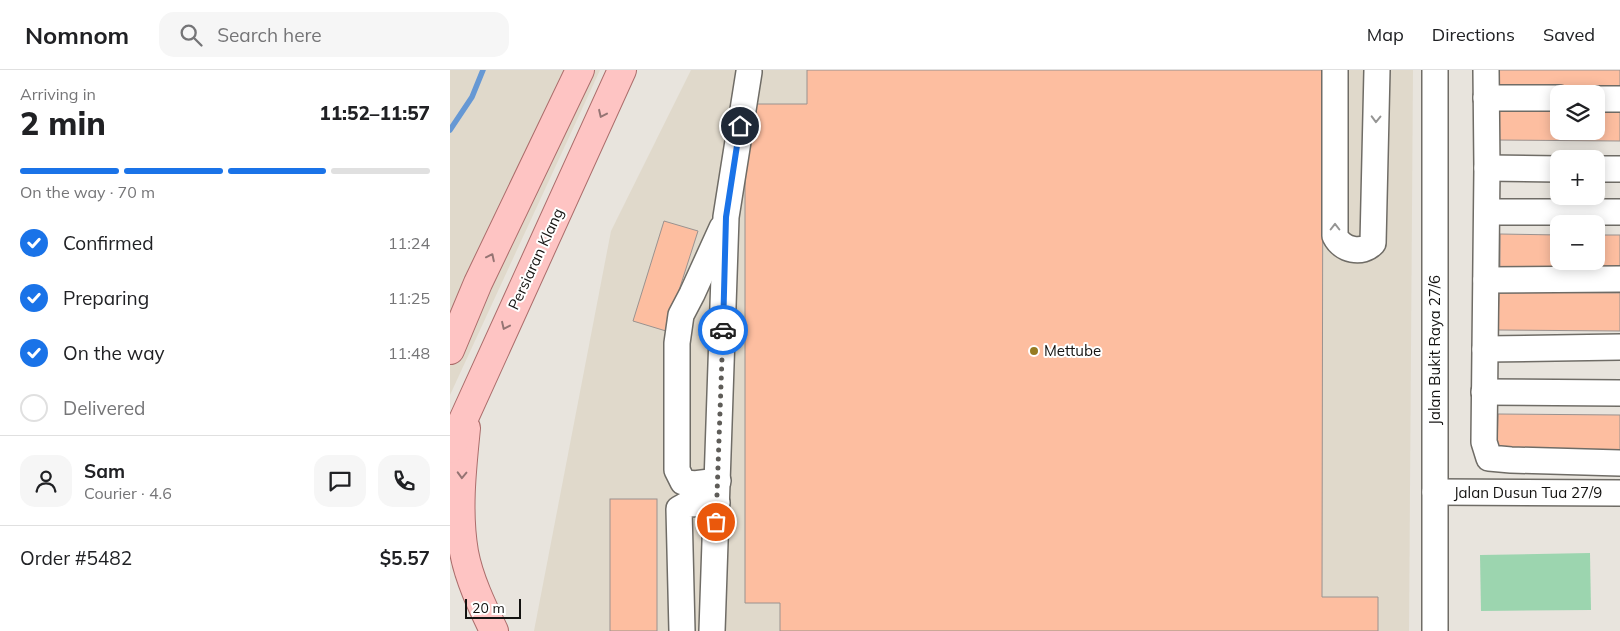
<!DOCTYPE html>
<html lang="en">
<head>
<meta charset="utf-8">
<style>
  :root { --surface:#fff; --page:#f6f6f6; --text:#202124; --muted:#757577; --line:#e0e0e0; --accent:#1a73e8 }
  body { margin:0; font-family:Mulish,sans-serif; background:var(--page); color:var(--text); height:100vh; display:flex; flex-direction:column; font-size:19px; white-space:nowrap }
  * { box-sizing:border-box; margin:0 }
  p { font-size:16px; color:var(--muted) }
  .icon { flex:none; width:28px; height:28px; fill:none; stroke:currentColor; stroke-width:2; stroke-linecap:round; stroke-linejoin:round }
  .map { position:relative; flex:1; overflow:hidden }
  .drawer { display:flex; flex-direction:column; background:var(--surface); width:450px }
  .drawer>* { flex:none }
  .controls { position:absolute; left:1100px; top:15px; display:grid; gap:10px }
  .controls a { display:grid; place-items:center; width:55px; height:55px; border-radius:10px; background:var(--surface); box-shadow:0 2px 12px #0003; font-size:25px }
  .scale { position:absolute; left:15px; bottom:12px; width:56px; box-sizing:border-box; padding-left:5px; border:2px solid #141311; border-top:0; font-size:14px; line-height:18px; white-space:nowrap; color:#141311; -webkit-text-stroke:4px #fff; paint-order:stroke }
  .pin { position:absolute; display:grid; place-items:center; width:42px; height:42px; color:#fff; margin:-21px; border:2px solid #fff; border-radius:50%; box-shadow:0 1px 5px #0007 }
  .courier { position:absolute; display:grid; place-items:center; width:50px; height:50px; margin:-25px; border:4px solid #1a73e8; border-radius:50%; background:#fff; color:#222; box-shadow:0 1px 6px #0007 }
  .head em { font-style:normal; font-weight:800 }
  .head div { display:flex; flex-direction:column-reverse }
  .head { display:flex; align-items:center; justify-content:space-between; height:85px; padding:0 20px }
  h1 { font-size:32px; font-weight:800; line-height:38px }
  .bar { display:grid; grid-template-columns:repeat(4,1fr); gap:8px 5px; align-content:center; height:60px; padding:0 20px }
  .bar i { height:6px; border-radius:4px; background:var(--line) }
  .bar .active { background:var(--accent) }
  .bar p { grid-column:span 4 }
  .line { display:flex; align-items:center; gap:12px; padding:0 20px; border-top:1px solid var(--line) }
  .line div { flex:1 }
  .round { display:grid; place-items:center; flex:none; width:52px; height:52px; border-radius:15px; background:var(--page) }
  ol { padding:0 20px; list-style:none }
  li { display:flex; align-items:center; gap:15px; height:55px }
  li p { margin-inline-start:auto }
  li .icon { padding:5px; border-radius:50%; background:var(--accent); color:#fff; stroke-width:4 }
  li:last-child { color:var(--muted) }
  li i { width:28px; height:28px; border:2px solid var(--line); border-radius:50% }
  header { display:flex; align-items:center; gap:30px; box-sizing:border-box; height:70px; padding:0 25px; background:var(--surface); border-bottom:1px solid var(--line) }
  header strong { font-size:24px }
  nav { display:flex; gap:28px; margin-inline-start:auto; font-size:18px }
  .search { width:350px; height:45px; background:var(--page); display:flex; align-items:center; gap:12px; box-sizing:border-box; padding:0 18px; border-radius:15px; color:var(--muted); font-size:19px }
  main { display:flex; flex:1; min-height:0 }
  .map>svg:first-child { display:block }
</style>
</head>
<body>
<header>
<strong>Nomnom</strong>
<div class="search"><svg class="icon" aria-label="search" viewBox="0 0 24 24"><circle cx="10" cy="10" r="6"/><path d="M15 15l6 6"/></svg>Search here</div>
<nav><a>Map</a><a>Directions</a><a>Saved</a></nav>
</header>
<main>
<section class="drawer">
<div class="head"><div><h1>2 min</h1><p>Arriving in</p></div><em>11:52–11:57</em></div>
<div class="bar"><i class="active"></i><i class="active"></i><i class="active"></i><i></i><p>On the way · 70 m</p></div>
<ol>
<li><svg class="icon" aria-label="check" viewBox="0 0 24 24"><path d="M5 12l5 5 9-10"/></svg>Confirmed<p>11:24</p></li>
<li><svg class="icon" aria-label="check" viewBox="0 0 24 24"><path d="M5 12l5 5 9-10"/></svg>Preparing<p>11:25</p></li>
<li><svg class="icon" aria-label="check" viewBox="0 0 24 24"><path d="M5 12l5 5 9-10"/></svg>On the way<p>11:48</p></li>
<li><i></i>Delivered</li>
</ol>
<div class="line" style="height:90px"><a class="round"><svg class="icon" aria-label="person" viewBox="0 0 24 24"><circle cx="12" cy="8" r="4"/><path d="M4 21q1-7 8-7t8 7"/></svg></a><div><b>Sam</b><p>Courier · 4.6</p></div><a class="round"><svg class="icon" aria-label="chat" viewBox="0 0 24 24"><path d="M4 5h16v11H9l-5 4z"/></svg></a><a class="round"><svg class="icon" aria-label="phone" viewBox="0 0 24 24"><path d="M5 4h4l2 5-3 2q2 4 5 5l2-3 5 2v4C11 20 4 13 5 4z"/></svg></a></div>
<div class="line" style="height:65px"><div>Order #5482</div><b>$5.57</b></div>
</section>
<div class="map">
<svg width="1170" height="561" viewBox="0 0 1170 561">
  <rect width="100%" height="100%" fill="#e8e4dd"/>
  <g fill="#e0d9cb">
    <polygon points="0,0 150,0 0,325"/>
    <polygon points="241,0 963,0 959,561 84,561 161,161"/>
  </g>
  <polygon fill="#9cd5af" points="1140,483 1141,540 1031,541 1030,485"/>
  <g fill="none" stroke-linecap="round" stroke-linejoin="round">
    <polyline stroke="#6698d4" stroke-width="5.5" points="0,60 22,27 33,0"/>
  </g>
  <g fill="#fdbea0" stroke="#9a928f">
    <polygon points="357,0 873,0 872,527 928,527 928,561 330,561 330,533 295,533 295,34 357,34"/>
    <polygon points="1046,0 1170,0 1170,19 1046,18"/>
    <polygon points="1046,35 1109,36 1109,61 1146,61 1146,36 1170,36 1170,71 1046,70"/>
    <polygon points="214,151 248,161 216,261 183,251"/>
    <polygon points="1050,164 1109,165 1109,191 1146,191 1146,165 1170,165 1170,202 1050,201"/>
    <polygon points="1049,222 1170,223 1170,261 1048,260"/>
    <polygon points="1048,344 1170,345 1170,383 1047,382"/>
    <rect x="160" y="429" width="47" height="132"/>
  </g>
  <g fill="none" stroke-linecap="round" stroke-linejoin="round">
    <defs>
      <g id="minor">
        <path d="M885,0V166C892,180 912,185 923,173L927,0"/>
        <polyline points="985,0 985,561"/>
        <polyline points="1036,0 1037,98 1034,372 1039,388 1061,390 1170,393"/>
        <polyline points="1036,28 1109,28"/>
        <polyline points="1146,29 1170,29"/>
        <polyline points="1037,98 1109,99"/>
        <polyline points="1146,99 1170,99"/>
        <polyline points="1037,142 1170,142"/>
        <polyline points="1036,210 1170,209"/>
        <polyline points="1035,279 1170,277"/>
        <polyline points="1034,322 1170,323"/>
        <polyline points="268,411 244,414 233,412 227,400 227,273 231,245 242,224 272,158"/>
        <polyline points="985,422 1170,423"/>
        <polyline points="232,561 229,439 238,434 267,433"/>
        <polyline points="262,561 276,147 299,2"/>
      </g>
      <g id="major">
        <polyline points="0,280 28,213 130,0"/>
        <path d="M16,358C12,398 7,441 14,482C19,509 32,536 44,561"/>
        <polyline points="0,379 172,0"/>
      </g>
    </defs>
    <use href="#minor" stroke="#6f6c66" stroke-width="28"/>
    <use href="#major" stroke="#ab6d6b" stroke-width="30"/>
    <use href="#minor" stroke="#fff" stroke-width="25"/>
    <use href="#major" stroke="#fec4c3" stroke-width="28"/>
  </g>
  <defs><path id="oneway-chevron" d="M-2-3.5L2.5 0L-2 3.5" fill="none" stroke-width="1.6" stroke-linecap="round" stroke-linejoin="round" transform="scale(1.25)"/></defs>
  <g stroke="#957473">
    <use href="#oneway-chevron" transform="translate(152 44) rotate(115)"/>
    <use href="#oneway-chevron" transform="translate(41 187) rotate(-64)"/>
    <use href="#oneway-chevron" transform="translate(55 256) rotate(115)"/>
    <use href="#oneway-chevron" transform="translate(12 405) rotate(92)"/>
  </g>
  <g stroke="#959594">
    <use href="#oneway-chevron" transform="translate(926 49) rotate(91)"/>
    <use href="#oneway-chevron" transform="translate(885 157) rotate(-90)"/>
  </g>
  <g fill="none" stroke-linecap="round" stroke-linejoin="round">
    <polyline stroke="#5e5c58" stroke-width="5" stroke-dasharray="0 9" points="266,452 273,260"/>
    <polyline stroke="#1a73e8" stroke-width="6" points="273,260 276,147 290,56"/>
  </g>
  <circle fill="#957b22" stroke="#fff" stroke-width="2" cx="584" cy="281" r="5"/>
  <g text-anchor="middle" stroke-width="4" stroke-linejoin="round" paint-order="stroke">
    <g font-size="15" fill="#141311" stroke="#fff">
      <text transform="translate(86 189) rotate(-65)" y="5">Persiaran Klang</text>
      <text transform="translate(985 280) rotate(-90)" y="5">Jalan Bukit Raya 27/6</text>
      <text x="1078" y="428">Jalan Dusun Tua 27/9</text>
    </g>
    <g font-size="15" fill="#141311" stroke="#fff" text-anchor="start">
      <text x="594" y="286">Mettube</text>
    </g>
  </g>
</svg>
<div class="controls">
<a><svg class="icon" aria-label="layers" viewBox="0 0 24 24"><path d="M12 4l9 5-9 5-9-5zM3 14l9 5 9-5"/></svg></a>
<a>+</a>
<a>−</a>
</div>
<div class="scale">20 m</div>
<div class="pin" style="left:266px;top:452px;background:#ea580c"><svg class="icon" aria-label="bag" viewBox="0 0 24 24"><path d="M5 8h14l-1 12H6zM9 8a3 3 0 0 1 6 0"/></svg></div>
<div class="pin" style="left:290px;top:56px;background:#1f2937"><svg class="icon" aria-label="home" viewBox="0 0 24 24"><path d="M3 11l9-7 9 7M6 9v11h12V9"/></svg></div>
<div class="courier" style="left:273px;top:260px"><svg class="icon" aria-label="car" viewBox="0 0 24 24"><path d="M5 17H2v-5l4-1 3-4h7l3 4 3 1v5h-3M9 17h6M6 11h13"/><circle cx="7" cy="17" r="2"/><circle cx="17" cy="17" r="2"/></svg></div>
</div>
</main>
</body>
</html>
